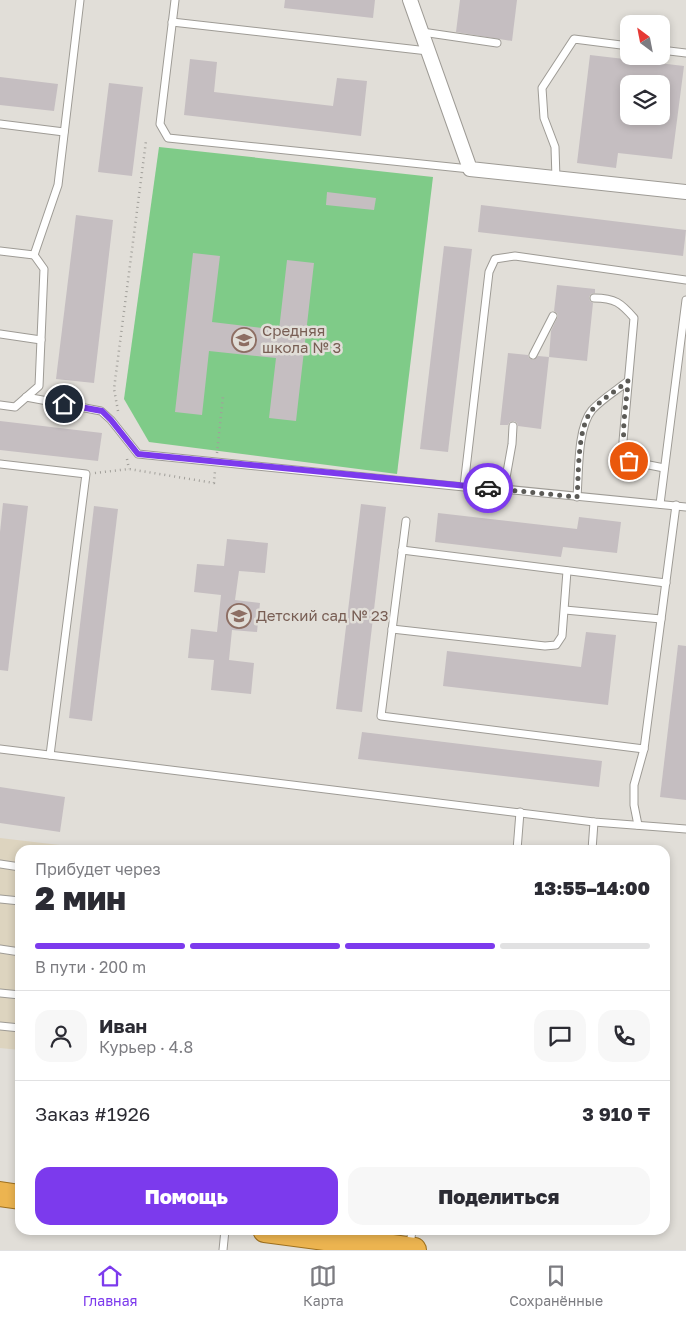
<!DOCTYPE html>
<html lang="ru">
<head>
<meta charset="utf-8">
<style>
  :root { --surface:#fff; --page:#f7f7f7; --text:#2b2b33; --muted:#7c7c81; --line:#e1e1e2; --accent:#7c3aed }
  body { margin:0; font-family:"Golos Text",sans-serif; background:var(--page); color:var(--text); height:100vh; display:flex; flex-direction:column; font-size:19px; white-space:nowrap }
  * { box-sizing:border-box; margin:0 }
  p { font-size:16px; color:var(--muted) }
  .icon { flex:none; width:28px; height:28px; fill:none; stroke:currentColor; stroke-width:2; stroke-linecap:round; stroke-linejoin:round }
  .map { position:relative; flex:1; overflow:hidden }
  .details { position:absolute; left:15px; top:845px; width:655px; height:390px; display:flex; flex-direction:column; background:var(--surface); border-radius:15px; box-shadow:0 2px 8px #0003 }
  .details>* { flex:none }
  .needle { width:32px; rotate:328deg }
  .tools { position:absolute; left:620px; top:15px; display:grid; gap:10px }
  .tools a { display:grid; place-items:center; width:50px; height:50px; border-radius:10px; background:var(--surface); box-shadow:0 2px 8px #0003; font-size:25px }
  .pin { position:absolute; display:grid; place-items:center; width:42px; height:42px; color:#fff; margin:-21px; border:2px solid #fff; border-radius:50%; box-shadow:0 1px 5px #0007 }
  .courier { position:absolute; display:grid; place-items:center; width:50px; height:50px; margin:-25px; border:4px solid #7c3aed; border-radius:50%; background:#fff; color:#222; box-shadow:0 1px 6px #0007 }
  .summary em { font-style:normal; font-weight:800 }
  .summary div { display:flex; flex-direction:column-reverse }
  .summary { display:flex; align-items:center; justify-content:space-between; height:85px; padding:0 20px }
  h1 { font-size:32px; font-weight:800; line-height:38px }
  .bar { display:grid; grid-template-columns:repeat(4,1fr); gap:8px 5px; align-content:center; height:60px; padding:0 20px }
  .bar i { height:6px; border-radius:4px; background:var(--line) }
  .bar .on { background:var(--accent) }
  .bar p { grid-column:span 4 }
  .line { display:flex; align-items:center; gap:12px; padding:0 20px; border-top:1px solid var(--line) }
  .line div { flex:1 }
  .round { display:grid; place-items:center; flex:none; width:52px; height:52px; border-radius:15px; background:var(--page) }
  .cta { display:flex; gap:10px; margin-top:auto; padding:10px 20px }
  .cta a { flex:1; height:58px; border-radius:15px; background:var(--accent); color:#fff; font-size:20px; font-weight:800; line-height:58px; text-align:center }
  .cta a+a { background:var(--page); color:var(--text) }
  .dock { display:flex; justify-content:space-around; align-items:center; height:70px; border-top:1px solid var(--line); background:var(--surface); font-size:14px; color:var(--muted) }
  .dock a { display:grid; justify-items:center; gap:2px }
  .dock .on { color:var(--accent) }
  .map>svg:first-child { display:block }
</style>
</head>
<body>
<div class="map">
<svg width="686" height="1250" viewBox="0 0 686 1250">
  <rect width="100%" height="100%" fill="#e1ded8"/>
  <polygon fill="#ddd4bf" points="0,838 102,850 20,850 20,1050 0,1048"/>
  <polygon fill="#7fcb88" points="159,147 433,177 397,474 149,442 124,399"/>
  <g fill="#c5bec1" fill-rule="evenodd">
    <polygon points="285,0 375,0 373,18 284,8"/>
    <polygon points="460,0 517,0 512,41 456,32"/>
    <path d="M590,55L684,66L672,159L618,153L616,168L577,163ZM629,84H661V116H629Z"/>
    <polygon points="190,59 217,62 214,92 333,106 337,78 367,81 361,136 184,115"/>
    <polygon points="0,77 58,84 54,111 0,105"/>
    <polygon points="109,83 143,87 132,176 98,172"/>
    <polygon points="327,192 376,198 374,210 326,205"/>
    <polygon points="481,205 686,230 683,256 478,232"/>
    <polygon points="76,215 113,220 94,383 56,379"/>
    <polygon points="444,246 472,249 448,452 420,449"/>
    <polygon points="193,253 220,256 212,322 279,330 287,260 314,263 296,421 269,418 276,358 209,351 202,415 175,412"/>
    <polygon points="557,285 595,289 595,293 591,294 589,297 590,301 593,303 587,361 549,357 551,331 558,316 557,313 554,311"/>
    <polygon points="508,353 528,355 529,358 533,360 538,356 549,357 541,429 518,426 517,423 514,421 510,422 508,425 500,425"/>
    <polygon points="0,421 102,433 98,461 0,450"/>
    <polygon points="3,503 28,506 8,671 0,670 0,532"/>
    <polygon points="361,504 386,507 362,712 336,709"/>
    <polygon points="94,506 118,509 92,721 69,718"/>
    <polygon points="438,513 577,529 579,517 621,522 617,553 563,547 561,557 435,542"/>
    <polygon points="227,539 268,543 265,573 239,571 235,600 260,603 257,632 232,630 229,660 254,663 251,694 211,690 214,660 188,658 191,629 217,632 221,595 194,592 197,564 224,566"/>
    <polygon points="586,632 616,635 608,705 443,686 447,651 581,667"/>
    <polygon points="678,645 686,646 686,800 660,797"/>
    <polygon points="362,732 602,761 599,787 358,759"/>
    <polygon points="0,787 65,797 60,832 0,823"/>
  </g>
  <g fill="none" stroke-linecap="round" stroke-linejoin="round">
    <defs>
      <g id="service">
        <polyline points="175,0 160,124 168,138 470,169"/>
        <polyline points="172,22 428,51"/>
        <polyline points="422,32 497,43"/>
        <polyline points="661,50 686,53"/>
        <polyline points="0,124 64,132"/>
        <polyline points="556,179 555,147 544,118 542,88 574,39 629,46"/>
        <polyline points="0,251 34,255"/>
        <path d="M594,298C615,298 621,303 634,318L623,441L624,454L629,461L664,468"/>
        <polyline points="0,334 41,340"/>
        <polyline points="533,355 553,316"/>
        <polyline points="26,397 101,411 111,420 138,454 474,488 504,489 686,507"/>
        <polyline points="0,405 15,407 39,386 44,269 34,255 58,185 80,0"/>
        <polyline points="0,464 86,474 50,755"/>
        <polyline points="464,486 489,272 495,259 515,256 686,280"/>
        <polyline points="504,489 512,444 513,426"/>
        <path d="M577,497C579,473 577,428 592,410C602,399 617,390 628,381"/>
        <polyline points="660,504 686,300"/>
        <polyline points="406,521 381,716 644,749"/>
        <polyline points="402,550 666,583"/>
        <polyline points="565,610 661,619"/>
        <polyline points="392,629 545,646 556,645 562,636 567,571"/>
        <polyline points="0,749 594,822 686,829"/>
        <polyline points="638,825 634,805 634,785 644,749 676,505"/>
        <polyline points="517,850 520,812"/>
        <polyline points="592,850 594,822"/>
        <polyline points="0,864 20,867"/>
        <polyline points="0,899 20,901"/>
        <polyline points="0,949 20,952"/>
        <polyline points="0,993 20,995"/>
        <polyline points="0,1026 20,1028"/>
        <polyline points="410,1246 412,1230"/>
        <polyline points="223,1250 225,1230"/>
      </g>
      <polyline id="minor" points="410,0 470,169 686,192"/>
      <g id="trunk">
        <polyline points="0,1194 20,1197"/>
        <polyline points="265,1230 414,1250"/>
      </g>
    </defs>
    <use href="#service" stroke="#9e9b95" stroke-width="9"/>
    <use href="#minor" stroke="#9e9b95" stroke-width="16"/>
    <use href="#trunk" stroke="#9e701e" stroke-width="26"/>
    <g stroke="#a19f9a" stroke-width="2.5" stroke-dasharray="1 4" stroke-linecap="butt">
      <polyline points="118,411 114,389 146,141"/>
      <polyline points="217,453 223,396"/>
      <polyline points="127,459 129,469"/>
      <polyline points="95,473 129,469 214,483 215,471"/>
    </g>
    <use href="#service" stroke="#fff" stroke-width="7"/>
    <use href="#minor" stroke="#fff" stroke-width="14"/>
    <use href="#trunk" stroke="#ecb450" stroke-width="24"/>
  </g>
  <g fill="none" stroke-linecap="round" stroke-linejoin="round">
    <path stroke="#5c5b57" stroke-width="5" stroke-dasharray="0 9" d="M488,488L577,497C579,473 577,428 592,410C602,399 617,390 628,381C627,403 618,443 629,461"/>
    <polyline stroke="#7c3aed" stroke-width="6" points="64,404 102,411 111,420 138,454 488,488"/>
  </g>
  <defs>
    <symbol id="school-ring" viewBox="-11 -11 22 22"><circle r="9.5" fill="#e1ded8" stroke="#8d6e63" stroke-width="1.5"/><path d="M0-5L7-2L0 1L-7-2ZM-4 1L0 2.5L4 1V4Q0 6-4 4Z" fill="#8d6e63"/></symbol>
  </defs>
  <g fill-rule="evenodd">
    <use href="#school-ring" x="230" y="326" width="28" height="28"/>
    <use href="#school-ring" x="225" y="602" width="28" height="28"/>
  </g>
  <g text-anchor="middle" stroke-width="5" stroke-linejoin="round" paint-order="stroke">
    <g font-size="15" fill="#785e54" stroke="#e1ded8" text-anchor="start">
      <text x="262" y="336">Средняя<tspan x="262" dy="17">школа № 3</tspan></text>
      <text x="256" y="621">Детский сад № 23</text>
    </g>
  </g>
</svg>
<div class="tools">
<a><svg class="needle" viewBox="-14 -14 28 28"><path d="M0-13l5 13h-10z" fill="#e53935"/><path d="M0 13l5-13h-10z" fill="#7c7c81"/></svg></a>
<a><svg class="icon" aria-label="layers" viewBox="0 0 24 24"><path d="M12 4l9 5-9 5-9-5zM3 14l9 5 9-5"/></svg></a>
</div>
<div class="pin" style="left:629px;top:461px;background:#ea580c"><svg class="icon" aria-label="bag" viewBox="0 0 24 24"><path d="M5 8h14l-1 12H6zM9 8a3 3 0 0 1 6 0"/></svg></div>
<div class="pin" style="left:64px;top:404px;background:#1f2937"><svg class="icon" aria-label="home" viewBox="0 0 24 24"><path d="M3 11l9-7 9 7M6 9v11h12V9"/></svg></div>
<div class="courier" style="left:488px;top:488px"><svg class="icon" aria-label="car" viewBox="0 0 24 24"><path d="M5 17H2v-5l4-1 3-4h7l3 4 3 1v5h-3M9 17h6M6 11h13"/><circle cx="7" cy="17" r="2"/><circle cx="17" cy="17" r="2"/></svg></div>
<section class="details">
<div class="summary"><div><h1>2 мин</h1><p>Прибудет через</p></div><em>13:55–14:00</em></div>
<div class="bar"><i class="on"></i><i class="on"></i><i class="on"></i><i></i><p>В пути · 200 m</p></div>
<div class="line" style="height:90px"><a class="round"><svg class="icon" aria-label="person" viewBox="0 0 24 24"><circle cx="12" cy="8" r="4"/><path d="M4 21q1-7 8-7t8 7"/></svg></a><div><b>Иван</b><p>Курьер · 4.8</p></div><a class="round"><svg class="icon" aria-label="chat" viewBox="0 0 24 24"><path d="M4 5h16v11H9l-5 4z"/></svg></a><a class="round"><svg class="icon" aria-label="phone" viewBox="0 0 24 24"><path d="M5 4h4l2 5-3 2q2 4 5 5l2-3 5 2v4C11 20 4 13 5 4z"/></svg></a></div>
<div class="line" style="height:65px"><div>Заказ #1926</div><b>3 910 ₸</b></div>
<div class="cta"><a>Помощь</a><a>Поделиться</a></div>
</section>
</div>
<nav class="dock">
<a class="on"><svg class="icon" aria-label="home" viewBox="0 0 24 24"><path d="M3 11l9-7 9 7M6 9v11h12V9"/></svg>Главная</a>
<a><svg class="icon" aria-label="map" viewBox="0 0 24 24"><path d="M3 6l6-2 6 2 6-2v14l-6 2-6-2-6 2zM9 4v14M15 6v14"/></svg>Карта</a>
<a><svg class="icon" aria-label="saved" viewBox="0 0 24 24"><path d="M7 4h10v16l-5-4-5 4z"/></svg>Сохранённые</a>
</nav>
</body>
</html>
